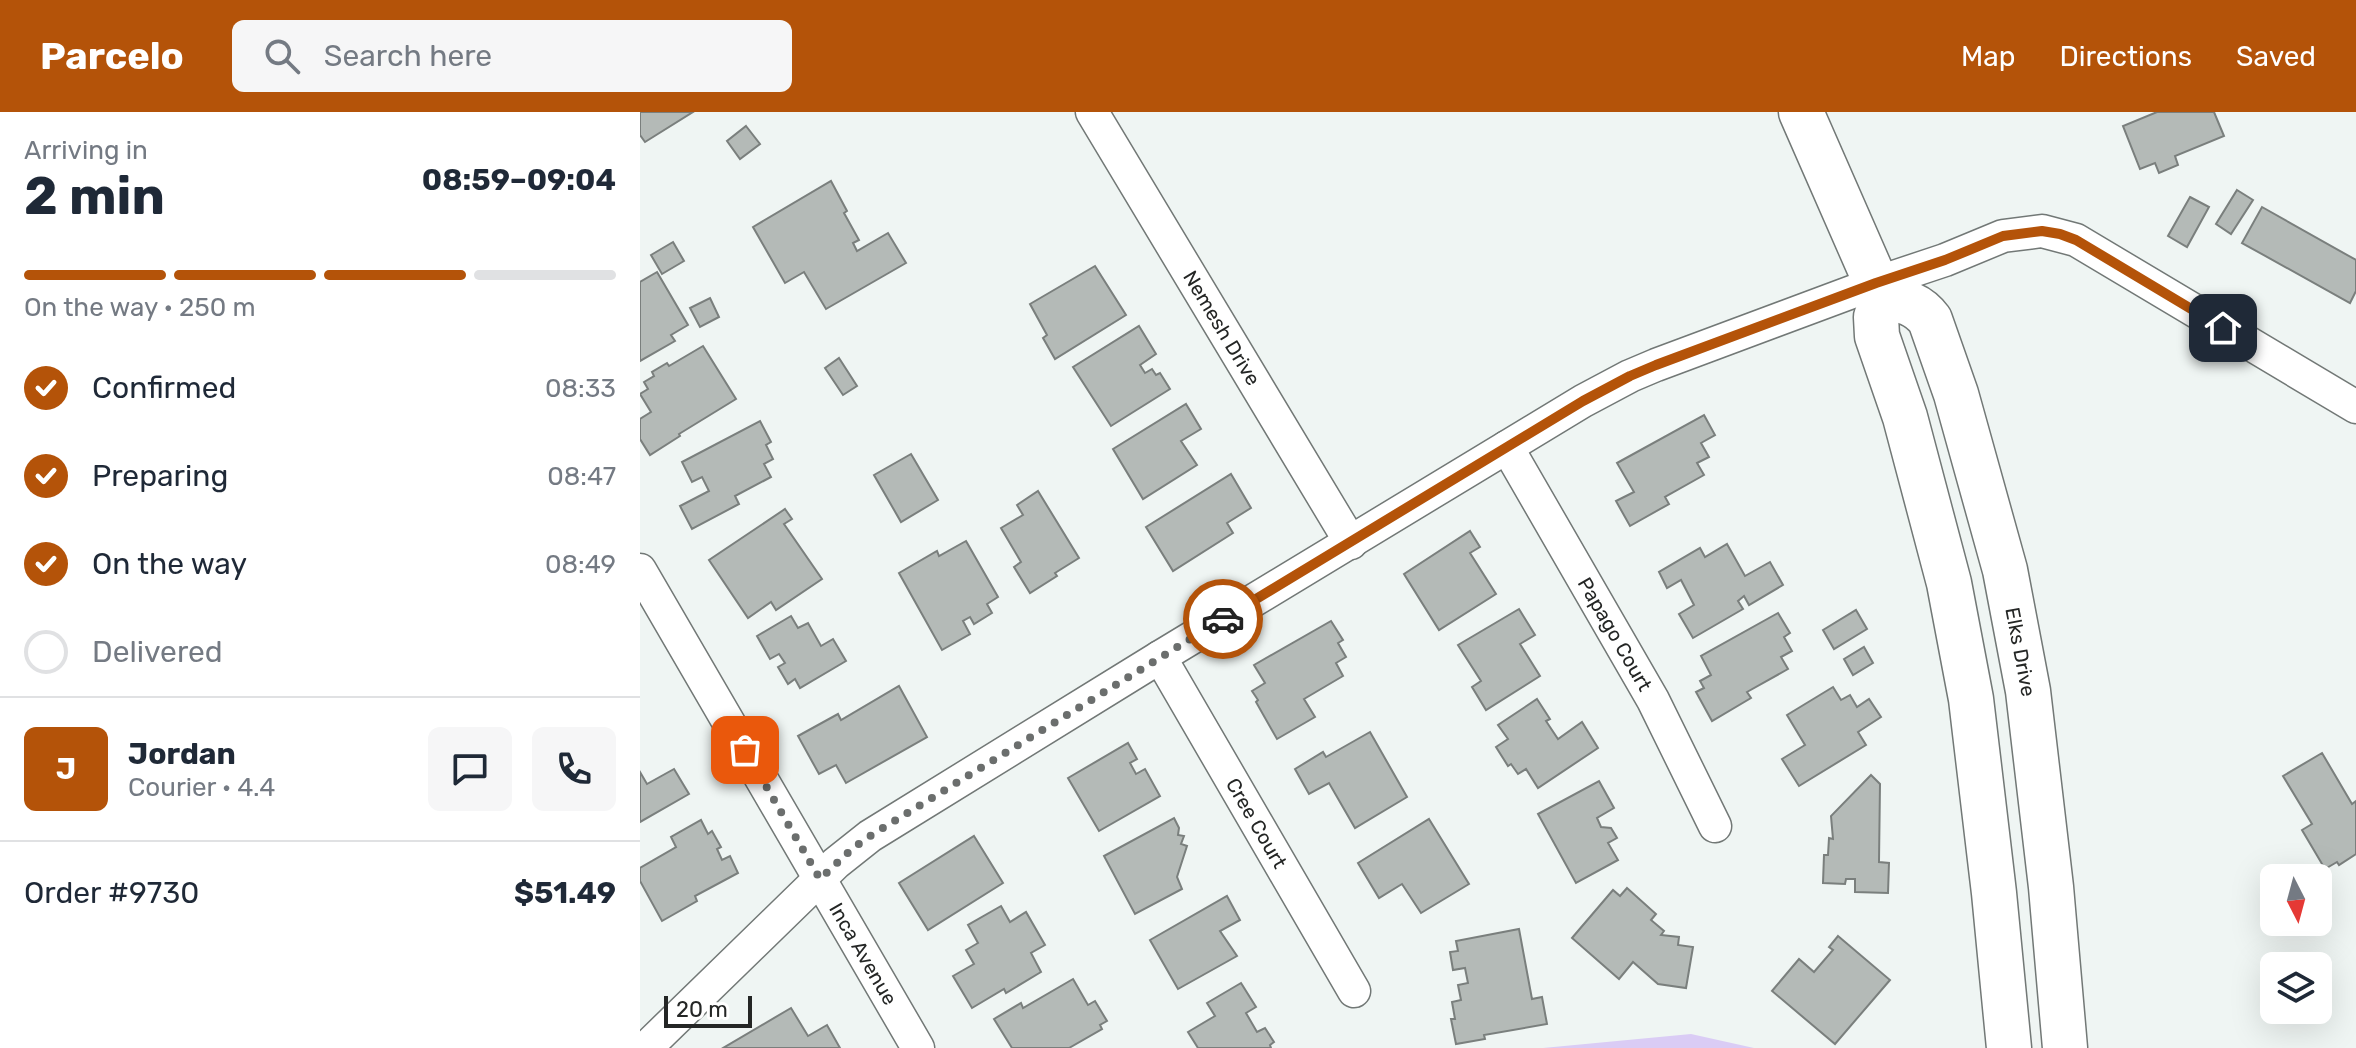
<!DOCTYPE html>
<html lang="en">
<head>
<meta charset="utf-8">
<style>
  :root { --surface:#fff; --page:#f6f6f7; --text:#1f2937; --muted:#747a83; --line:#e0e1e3; --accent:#b45309 }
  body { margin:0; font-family:Rubik,sans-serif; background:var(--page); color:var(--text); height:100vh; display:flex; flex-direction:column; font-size:30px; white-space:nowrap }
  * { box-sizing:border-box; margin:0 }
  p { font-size:26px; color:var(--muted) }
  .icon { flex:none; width:44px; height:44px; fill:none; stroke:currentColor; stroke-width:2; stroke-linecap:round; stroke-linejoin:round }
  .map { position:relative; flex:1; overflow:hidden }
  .sheet { display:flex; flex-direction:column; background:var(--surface); width:640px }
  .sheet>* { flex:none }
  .needle { width:52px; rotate:174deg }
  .controls { position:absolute; left:1620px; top:752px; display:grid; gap:16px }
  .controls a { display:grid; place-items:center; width:72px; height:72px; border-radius:12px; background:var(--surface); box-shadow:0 8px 32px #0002; font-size:40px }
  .scale { position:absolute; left:24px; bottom:20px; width:88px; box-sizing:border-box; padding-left:8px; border:4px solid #242625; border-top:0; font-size:22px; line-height:28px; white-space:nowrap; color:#242625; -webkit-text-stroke:6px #fff; paint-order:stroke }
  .pin { position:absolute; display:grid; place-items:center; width:68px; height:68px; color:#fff; margin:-34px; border-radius:16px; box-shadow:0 4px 12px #0006 }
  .courier { position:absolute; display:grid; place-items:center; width:80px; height:80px; margin:-40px; border:6px solid #b45309; border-radius:50%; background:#fff; color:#222; box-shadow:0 2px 10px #0007 }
  .overview em { font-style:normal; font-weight:700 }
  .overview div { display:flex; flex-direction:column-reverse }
  .overview { display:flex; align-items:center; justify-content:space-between; height:136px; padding:0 24px }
  h1 { font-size:52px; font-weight:700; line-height:60px }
  .bar { display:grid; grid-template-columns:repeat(4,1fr); gap:12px 8px; align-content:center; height:96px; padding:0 24px }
  .bar i { height:10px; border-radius:6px; background:var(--line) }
  .bar .current { background:var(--accent) }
  .bar p { grid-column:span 4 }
  .line { display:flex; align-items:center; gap:20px; padding:0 24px; border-top:2px solid var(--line) }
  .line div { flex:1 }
  .round { display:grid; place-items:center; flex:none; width:84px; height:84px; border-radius:12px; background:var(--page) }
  ol { padding:0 24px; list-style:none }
  li { display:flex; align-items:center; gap:24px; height:88px }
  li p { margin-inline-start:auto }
  li .icon { padding:8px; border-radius:50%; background:var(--accent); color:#fff; stroke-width:4 }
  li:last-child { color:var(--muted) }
  li i { width:44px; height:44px; border:4px solid var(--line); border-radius:50% }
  header { display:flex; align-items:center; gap:48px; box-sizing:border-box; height:112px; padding:0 40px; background:var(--accent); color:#fff }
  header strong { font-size:38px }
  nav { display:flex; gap:44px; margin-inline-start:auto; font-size:28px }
  .search { width:560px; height:72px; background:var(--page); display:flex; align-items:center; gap:20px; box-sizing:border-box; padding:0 28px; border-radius:12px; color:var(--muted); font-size:30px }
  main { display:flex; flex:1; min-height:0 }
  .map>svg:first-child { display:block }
</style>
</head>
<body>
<header>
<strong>Parcelo</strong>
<div class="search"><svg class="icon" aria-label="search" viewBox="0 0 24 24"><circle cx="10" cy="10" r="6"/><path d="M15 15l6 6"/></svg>Search here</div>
<nav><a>Map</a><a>Directions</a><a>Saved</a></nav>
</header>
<main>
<section class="sheet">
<div class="overview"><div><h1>2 min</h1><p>Arriving in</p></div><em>08:59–09:04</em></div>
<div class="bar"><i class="current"></i><i class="current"></i><i class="current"></i><i></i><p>On the way · 250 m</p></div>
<ol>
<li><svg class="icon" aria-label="check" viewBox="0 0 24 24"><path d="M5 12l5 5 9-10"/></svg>Confirmed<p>08:33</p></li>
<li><svg class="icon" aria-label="check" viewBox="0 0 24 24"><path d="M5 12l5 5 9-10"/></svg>Preparing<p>08:47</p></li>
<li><svg class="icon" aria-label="check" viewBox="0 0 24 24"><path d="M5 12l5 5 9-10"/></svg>On the way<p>08:49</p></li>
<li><i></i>Delivered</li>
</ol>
<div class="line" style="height:144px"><b class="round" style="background:var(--accent);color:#fff">J</b><div><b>Jordan</b><p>Courier · 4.4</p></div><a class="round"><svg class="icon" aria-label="chat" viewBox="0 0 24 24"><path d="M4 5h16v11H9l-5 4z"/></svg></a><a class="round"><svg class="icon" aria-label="phone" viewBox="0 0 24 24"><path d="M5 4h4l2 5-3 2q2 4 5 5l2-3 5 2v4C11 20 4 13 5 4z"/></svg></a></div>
<div class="line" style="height:104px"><div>Order #9730</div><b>$51.49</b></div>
</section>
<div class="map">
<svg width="1716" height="936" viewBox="0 0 1716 936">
  <rect width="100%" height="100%" fill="#eff5f3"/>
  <polygon fill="#daccf5" points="1051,922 1114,936 903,936"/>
  <g fill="#b4bab7" stroke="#7a7f7d" stroke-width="2">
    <polygon points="0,0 53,0 5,30 0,23"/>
    <polygon points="1517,0 1574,0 1584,24 1535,44 1538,53 1519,61 1515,51 1500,57 1483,14"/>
    <polygon points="106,14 120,32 100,47 87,29"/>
    <polygon points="191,69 207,99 204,101 219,128 213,131 217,139 248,121 266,151 186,197 164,160 145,171 113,115"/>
    <polygon points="1597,78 1613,88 1591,122 1576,112"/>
    <polygon points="1550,85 1569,95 1547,135 1528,124"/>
    <polygon points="1622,95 1716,148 1716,179 1710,191 1602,131"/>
    <polygon points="33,130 44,149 22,162 11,143"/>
    <polygon points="455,154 486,203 415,247 403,226 407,223 390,192"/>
    <polygon points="17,160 48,213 31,223 35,229 0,249 0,170"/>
    <polygon points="70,186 79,205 60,215 50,196"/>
    <polygon points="499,214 516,242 500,253 505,261 512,257 516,263 520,261 530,277 471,314 433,255"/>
    <polygon points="63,234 96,287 39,322 40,324 10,343 0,327 0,307 11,300 0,282 8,277 4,270 14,264 12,260 27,251 29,254"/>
    <polygon points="199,246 217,274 203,283 185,256"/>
    <polygon points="546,292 561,317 541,329 557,353 503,387 473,337"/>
    <polygon points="1064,303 1075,323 1061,331 1069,345 1057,351 1064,363 1025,385 1029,392 990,414 976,389 994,380 977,351"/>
    <polygon points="120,309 131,330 126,333 133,347 124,352 131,365 95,384 99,392 52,417 40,394 69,379 62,365 52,370 42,350"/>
    <polygon points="271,342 298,388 261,410 234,363"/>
    <polygon points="591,362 611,396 587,411 593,421 533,459 506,415"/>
    <polygon points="398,379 439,446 415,461 417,464 390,481 374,455 381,450 361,416 383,403 377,393"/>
    <polygon points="145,397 152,407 144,412 182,467 136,498 131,490 108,506 69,448"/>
    <polygon points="830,419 840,435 830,441 856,482 799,518 764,462"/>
    <polygon points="326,429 358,485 347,492 352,501 334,512 330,505 323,509 330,522 302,538 259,461 297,439 299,444"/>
    <polygon points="1087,432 1105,464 1130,450 1143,473 1109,493 1104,484 1098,489 1103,497 1053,526 1039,502 1054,493 1041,468 1027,476 1019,460 1060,436 1065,445"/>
    <polygon points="879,497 895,523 880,532 900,564 846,598 832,575 841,569 818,533"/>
    <polygon points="1216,498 1227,517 1194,537 1183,518"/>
    <polygon points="1138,501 1150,521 1144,525 1152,539 1141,545 1148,557 1107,580 1111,586 1072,609 1056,580 1064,576 1060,569 1071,563 1061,544"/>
    <polygon points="151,504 158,516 168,511 181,534 193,527 206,549 160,576 155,567 148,572 138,555 145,551 139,542 130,547 117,524"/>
    <polygon points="691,509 703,528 698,531 706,545 696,551 703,564 664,587 675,605 637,627 616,590 618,588 612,579 625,571 614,553"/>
    <polygon points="1224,535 1233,551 1213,563 1204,547"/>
    <polygon points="259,574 287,625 206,671 196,653 179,662 158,624 198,602 201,608"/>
    <polygon points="1193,575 1201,588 1210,583 1217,595 1229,587 1241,605 1218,620 1226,633 1159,674 1142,647 1165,633 1147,603"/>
    <polygon points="897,587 910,607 906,609 918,627 942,610 958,636 898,676 886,657 878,662 871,652 868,654 856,635 868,627 858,613"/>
    <polygon points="730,620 767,685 715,716 689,671 669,682 655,657 683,640 686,645"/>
    <polygon points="488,631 497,647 490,651 496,662 505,657 520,684 459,719 428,666"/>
    <polygon points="1682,641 1712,692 1716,689 1716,742 1699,753 1697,750 1685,757 1662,718 1672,712 1643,664"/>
    <polygon points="34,657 49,682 0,710 0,660 7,672"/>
    <polygon points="1231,663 1240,672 1239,750 1249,751 1248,781 1215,780 1215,767 1206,767 1205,772 1183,771 1184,743 1188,743 1189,726 1193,727 1191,704"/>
    <polygon points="959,669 974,696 957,706 961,715 971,716 977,726 968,731 978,748 936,771 898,702"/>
    <polygon points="534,706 539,716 538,723 544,724 541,732 547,734 537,765 542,777 495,802 464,744"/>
    <polygon points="789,707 829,772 781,801 762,772 739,786 718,751"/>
    <polygon points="61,708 68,722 72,719 81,735 77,737 82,748 90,744 98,761 55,784 57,789 22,809 0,769 0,756 36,735 31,725"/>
    <polygon points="334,724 363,771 288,818 259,771"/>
    <polygon points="987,776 1016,802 1011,808 1024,819 1021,823 1039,825 1038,833 1053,835 1046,876 1018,872 993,850 979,867 932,826 973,778 980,784"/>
    <polygon points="587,784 600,808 580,819 597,844 538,877 510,828"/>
    <polygon points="361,794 370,810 386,800 405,833 391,841 401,860 366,881 364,877 332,896 313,864 334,852 326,838 338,831 328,813"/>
    <polygon points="879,817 892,887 902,885 907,912 844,923 845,927 816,932 811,907 815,907 812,890 821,888 818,873 828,871 825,856 813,858 810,840 818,839 816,829"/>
    <polygon points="1198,824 1250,868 1195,932 1132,879 1159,847 1174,860 1193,838 1189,835"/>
    <polygon points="433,867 448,893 455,889 467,909 460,913 462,917 429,936 372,936 354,907 381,891 383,896"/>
    <polygon points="601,871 616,895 606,901 617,920 625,916 634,930 630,933 631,936 558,936 548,920 575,904 567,891"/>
    <polygon points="151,896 168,924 187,913 200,936 83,936"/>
  </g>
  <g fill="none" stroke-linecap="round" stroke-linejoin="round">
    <defs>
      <g id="street">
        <path id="s1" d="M452,0L711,431"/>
        <path id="s2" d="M867,335L1013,588L1075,714"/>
        <path id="s3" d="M0,458L278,936"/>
        <path id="s4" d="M520,545L714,879"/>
        <polyline points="6,936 196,751 230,724 520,545 943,289 990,264 1016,253 1236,171 1305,148 1363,124 1402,119 1436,128 1716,295"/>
      </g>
      <g id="secondary">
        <polyline points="1161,0 1243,187 1236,205 1237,224 1265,305 1309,471 1331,587 1354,781 1369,936"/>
        <path id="s5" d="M1243,187C1262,187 1278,192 1290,208L1316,282L1365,458L1388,579L1411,775L1425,936"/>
      </g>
    </defs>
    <use href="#street" stroke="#727876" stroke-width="35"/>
    <use href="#secondary" stroke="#727876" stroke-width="47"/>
    <use href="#street" stroke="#fff" stroke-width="32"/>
    <use href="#secondary" stroke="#fff" stroke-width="44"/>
  </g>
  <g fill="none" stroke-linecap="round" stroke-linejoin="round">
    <polyline stroke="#6b6e6d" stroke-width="8" stroke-dasharray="0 14.4" points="105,638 180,767 213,736 230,724 583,507"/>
    <polyline stroke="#b45309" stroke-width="10" points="583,507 943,289 990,264 1016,253 1236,171 1305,148 1363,124 1402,119 1420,122 1436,128 1583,216"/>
  </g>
  <g text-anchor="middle" stroke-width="8" stroke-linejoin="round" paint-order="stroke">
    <g font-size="20" fill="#242625" stroke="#fff">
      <text dy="7" stroke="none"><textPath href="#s1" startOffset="252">Nemesh Drive</textPath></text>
      <text dy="7" stroke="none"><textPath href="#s2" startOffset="216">Papago Court</textPath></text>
      <text dy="7" stroke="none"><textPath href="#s5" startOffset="398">Elks Drive</textPath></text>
      <text dy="7" stroke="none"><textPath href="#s4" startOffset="192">Cree Court</textPath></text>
      <text dy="7" stroke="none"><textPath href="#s3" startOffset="444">Inca Avenue</textPath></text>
    </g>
  </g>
</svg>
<div class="controls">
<a><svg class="needle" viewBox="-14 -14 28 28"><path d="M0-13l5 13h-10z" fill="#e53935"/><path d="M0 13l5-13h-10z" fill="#747a83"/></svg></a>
<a><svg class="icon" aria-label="layers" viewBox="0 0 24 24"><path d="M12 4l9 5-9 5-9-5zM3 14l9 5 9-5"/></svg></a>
</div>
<div class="scale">20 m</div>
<div class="pin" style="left:105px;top:638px;background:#ea580c"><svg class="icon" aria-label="bag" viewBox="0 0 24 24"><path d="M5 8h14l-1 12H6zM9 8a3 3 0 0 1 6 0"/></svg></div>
<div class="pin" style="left:1583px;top:216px;background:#1f2937"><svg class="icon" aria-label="home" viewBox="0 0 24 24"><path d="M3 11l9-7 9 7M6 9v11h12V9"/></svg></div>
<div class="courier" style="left:583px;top:507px"><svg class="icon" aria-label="car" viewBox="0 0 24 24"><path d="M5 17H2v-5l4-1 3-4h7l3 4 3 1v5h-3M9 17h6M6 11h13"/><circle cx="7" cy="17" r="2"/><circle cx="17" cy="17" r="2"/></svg></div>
</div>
</main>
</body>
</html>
